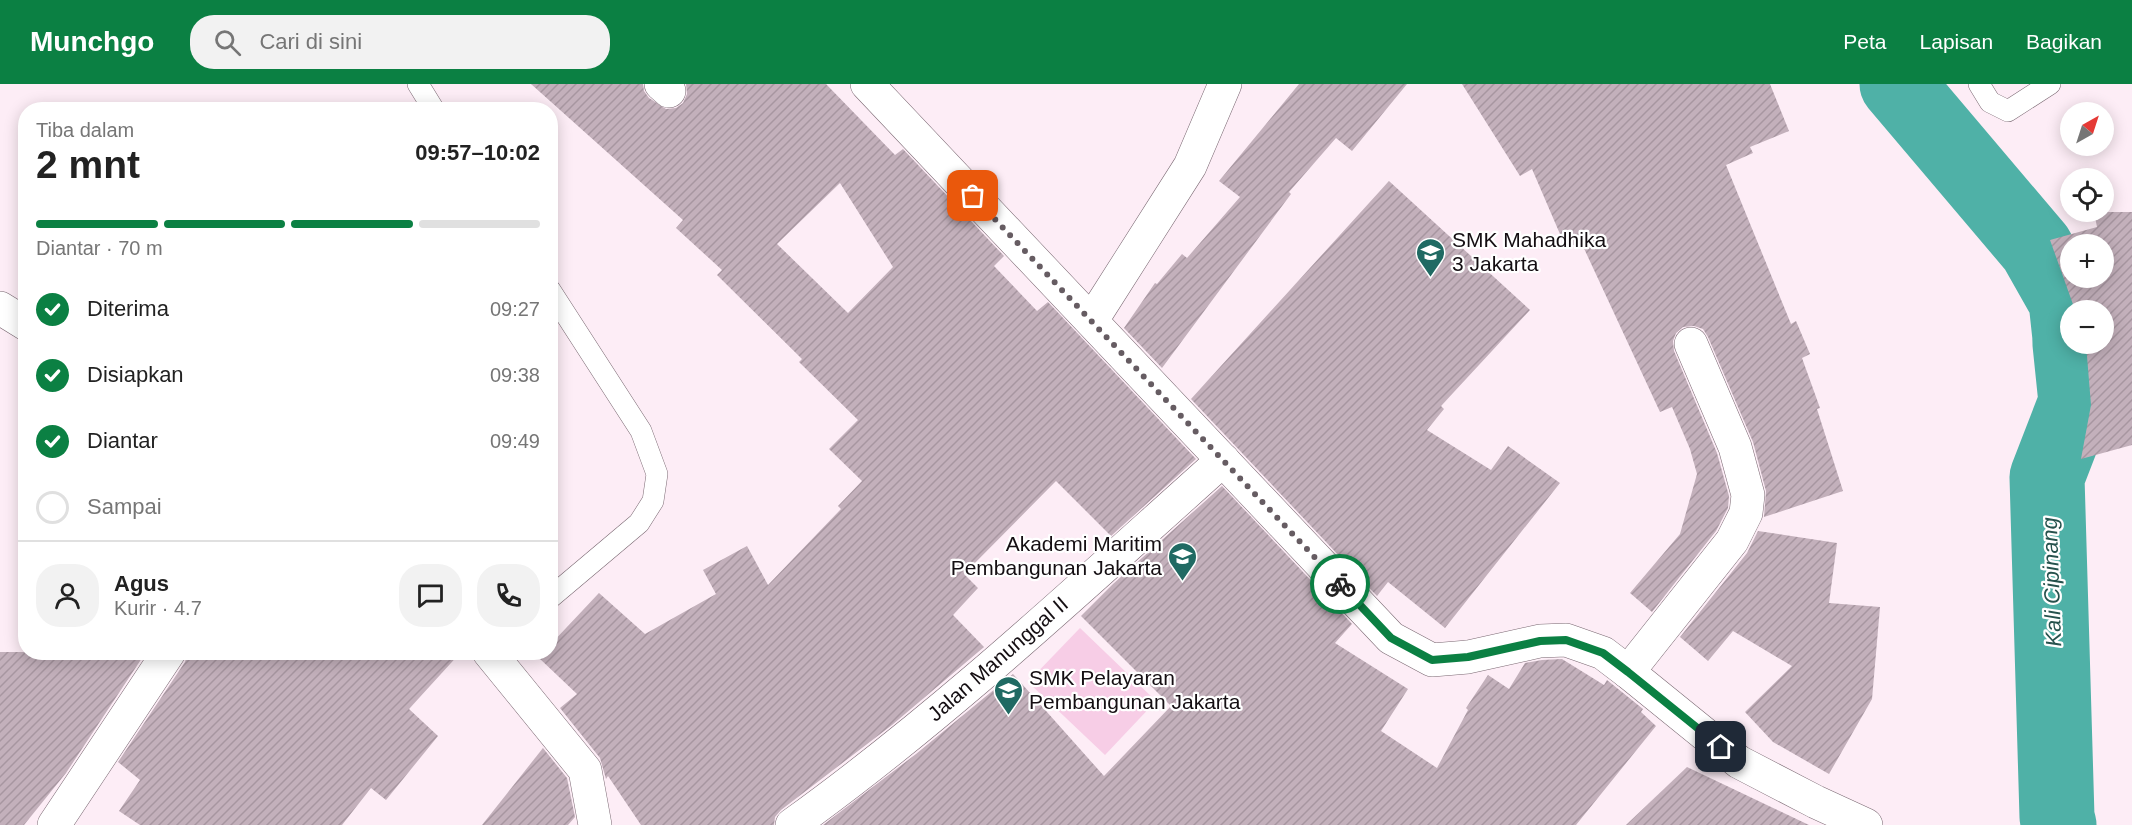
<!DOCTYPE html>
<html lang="id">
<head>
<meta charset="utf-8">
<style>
  :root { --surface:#fff; --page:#f2f2f2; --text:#222; --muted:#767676; --line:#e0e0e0; --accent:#0b8043 }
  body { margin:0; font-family:Helvetica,sans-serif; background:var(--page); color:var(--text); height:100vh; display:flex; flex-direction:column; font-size:22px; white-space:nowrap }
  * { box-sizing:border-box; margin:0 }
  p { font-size:20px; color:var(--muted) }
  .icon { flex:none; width:33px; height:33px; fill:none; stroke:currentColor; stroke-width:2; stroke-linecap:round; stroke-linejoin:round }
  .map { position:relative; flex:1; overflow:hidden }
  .details { position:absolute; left:18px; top:18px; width:540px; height:558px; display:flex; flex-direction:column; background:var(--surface); border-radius:24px; box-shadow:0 3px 15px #0003 }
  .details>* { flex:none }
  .needle { width:39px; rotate:39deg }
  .fabs { position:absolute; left:2060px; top:18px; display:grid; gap:12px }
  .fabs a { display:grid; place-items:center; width:54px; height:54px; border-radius:50%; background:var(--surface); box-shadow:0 3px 15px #0003; font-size:30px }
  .pin { position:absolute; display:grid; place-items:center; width:51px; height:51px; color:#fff; margin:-26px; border-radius:12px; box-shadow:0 3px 9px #0006 }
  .courier { position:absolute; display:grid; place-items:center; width:60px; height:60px; margin:-30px; border:4px solid #0b8043; border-radius:50%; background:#fff; color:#222; box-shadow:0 2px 8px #0007 }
  .head em { font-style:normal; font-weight:800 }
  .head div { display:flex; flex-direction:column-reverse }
  .head { display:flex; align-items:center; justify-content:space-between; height:102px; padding:0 18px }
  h1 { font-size:39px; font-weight:800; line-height:45px }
  .bar { display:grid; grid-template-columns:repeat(4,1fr); gap:9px 6px; align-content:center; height:72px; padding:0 18px }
  .bar i { height:8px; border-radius:4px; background:var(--line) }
  .bar .selected { background:var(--accent) }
  .bar p { grid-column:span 4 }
  .line { display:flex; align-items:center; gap:15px; padding:0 18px; border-top:2px solid var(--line) }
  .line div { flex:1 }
  .round { display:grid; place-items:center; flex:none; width:63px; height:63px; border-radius:24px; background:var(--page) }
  ol { padding:0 18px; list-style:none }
  li { display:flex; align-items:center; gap:18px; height:66px }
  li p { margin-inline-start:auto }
  li .icon { padding:6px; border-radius:50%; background:var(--accent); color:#fff; stroke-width:4 }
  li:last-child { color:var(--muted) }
  li i { width:33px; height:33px; border:3px solid var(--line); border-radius:50% }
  header { display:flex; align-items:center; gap:36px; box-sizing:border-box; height:84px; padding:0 30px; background:var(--accent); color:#fff }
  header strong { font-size:28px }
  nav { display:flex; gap:33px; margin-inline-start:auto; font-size:21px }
  .search { width:420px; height:54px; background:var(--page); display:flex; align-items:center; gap:15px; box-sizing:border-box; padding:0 21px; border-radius:24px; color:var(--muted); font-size:22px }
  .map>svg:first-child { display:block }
</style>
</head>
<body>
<header>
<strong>Munchgo</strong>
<div class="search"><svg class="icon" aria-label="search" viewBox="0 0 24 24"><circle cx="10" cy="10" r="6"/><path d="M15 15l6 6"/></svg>Cari di sini</div>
<nav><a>Peta</a><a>Lapisan</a><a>Bagikan</a></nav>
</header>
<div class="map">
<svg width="2132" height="741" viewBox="0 0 2132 741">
  <defs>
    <pattern id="building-hatch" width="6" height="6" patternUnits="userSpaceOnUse" patternTransform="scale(1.5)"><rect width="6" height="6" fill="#c3b0bb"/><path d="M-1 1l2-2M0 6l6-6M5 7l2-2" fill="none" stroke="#a796a0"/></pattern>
  </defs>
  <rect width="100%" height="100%" fill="#fdedf6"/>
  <polygon fill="#f7cde6" points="1080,544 1156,617 1105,671 1028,598"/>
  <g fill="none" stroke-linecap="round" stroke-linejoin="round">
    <g stroke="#4fb1a7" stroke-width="75">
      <polyline points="1897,0 2036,164 2066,217 2070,254"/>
      <polyline points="2059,741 2057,733 2047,393 2076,318 2070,260"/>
    </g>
  </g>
  <g fill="url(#building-hatch)" fill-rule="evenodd">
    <path d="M531,0H643L644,7L649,14L666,25L676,24L683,19L687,10L686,0H826L895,71L903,65L1004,172L994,182L1037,227L1048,218L1196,375L1111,452L1056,397L964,490L978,504L953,531L984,563L892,641L781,726L775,733L774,741H641L608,692L606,695L600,674L560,624L577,610L539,574L544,568H550V561L599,509L645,550L716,510L703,486L747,462L768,501L841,425L838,422L862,397L829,365L858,336L799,278L802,275L717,191L722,186L676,144L683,136ZM840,99L893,183L848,229L777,160Z"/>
    <polygon points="1299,0 1407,0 1352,67 1336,54 1289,108 1291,110 1162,284 1124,244 1155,199 1157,200 1182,170 1187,174 1240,113 1219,97"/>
    <polygon points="1462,0 1770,0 1789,47 1750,63 1753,69 1726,81 1791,240 1796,237 1810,270 1802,274 1820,324 1817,325 1843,407 1764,433 1766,407 1753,358 1708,253 1703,245 1694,242 1683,243 1676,249 1673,257 1674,267 1717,369 1729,412 1728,424 1716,447 1652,528 1630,509 1680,450 1697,390 1690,365 1672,323 1660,328 1581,158 1566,164 1532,85 1520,92"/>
    <polygon points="1389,97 1530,226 1441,322 1444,325 1427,346 1491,386 1508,362 1560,399 1445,544 1388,498 1377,512 1191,315"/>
    <path d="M2094,128H2132V361L2081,375L2091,321L2086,260H2103V226H2075L2050,156L2097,143ZM2070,160H2103V194H2070Z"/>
    <polygon points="1222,402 1352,540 1335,559 1408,605 1381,647 1437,684 1468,626 1466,624 1488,591 1509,605 1525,579 1542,576 1562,575 1604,601 1607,596 1643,625 1641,628 1656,642 1576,741 823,741 916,670 1013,590 1104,692 1171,622 1081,532 1113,500"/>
    <polygon points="1758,447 1837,459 1829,519 1880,523 1872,615 1829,690 1773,658 1745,628 1792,582 1733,547 1708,577 1680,553 1747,469"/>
    <polygon points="0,568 146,568 66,689 24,741 0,741"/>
    <polygon points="188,568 461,568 409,625 438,652 386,716 371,704 342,741 140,741 119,727 140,696 118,678 185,578"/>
    <polygon points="543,664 567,694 575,733 568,741 482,741"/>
    <polygon points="1687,683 1809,741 1626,741"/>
  </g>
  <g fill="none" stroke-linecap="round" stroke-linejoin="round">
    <defs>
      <g id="lane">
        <polyline points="418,0 434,26"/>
        <polyline points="1979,0 1990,18 2008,27 2050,0"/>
        <polyline points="550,206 641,347 657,390 653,417 639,439 550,514"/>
      </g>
      <g id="street">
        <polyline points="661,0 669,7"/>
        <polyline points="867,0 1391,554 1432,576 1468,573 1540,557 1566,556 1603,569 1628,588 1739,678 1816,718 1866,741"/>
        <polyline points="1092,236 1190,82 1225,0"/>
        <polyline points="1628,588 1732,457 1746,429 1748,411 1735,363 1691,260"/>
        <polyline points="54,741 169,568"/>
        <path d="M792,741C945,631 1083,501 1223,376"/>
      </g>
      <g id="secondary">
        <polyline points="0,224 26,240"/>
        <polyline points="489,568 585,686 595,741"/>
      </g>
    </defs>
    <use href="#lane" stroke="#7a6872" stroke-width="22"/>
    <use href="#street" stroke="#7a6872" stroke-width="34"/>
    <use href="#secondary" stroke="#7a6872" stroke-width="34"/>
    <use href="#lane" stroke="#fff" stroke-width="21"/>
    <use href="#street" stroke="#fff" stroke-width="33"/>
    <use href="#secondary" stroke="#fff" stroke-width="33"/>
  </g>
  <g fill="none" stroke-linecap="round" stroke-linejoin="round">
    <polyline stroke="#665c62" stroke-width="6" stroke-dasharray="0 10.8" points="973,112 1340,500"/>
    <polyline stroke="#0b8043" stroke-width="8" points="1340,500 1391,554 1432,576 1468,573 1540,557 1566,556 1603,569 1628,588 1721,663"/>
  </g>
  <defs>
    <symbol id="school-pin" viewBox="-11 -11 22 30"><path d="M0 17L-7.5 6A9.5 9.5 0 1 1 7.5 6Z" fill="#206a63" stroke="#fff"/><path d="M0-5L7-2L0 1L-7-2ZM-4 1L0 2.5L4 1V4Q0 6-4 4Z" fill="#fff"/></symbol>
    <symbol id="university-pin" viewBox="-11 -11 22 30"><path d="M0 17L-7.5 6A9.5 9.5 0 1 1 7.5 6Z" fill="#206a63" stroke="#fff"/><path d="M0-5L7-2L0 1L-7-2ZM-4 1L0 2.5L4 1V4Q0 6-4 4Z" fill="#fff"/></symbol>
  </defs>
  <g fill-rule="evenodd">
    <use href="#school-pin" x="1414" y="152" width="33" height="45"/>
    <use href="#university-pin" x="1166" y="456" width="33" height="45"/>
    <use href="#school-pin" x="992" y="590" width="33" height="45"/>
  </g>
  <g text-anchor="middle" stroke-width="4.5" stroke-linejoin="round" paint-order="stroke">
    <g font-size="21" fill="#140e12" stroke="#fff" text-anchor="start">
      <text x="1452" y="163">SMK Mahadhika<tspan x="1452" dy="24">3 Jakarta</tspan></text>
      <text x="1162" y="467" text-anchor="end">Akademi Maritim<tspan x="1162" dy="24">Pembangunan Jakarta</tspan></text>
      <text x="1029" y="601">SMK Pelayaran<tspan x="1029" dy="24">Pembangunan Jakarta</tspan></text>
    </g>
    <g font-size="21" fill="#140e12" stroke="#fff">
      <text transform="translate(998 575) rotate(-41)" y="7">Jalan Manunggal II</text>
    </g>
    <g font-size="22" font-style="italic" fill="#26524d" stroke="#fff">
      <text transform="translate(2051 498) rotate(-92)" y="8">Kali Cipinang</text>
    </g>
  </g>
</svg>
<div class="fabs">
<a><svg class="needle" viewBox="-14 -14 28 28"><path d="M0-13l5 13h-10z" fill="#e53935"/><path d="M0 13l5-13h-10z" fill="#767676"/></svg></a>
<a><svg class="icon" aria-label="locate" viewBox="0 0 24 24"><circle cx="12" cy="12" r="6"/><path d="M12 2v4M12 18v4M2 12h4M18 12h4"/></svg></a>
<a>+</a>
<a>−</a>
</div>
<div class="pin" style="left:973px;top:112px;background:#ea580c"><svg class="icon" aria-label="bag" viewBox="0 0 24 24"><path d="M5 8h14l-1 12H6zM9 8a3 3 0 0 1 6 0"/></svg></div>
<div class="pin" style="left:1721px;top:663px;background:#1f2937"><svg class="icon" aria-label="home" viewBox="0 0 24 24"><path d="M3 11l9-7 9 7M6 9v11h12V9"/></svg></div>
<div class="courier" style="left:1340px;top:500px"><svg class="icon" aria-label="bike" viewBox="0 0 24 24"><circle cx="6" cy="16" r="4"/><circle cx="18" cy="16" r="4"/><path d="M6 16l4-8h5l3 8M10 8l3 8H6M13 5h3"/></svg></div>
<section class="details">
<div class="head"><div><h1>2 mnt</h1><p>Tiba dalam</p></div><em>09:57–10:02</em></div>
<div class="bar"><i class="selected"></i><i class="selected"></i><i class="selected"></i><i></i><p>Diantar · 70 m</p></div>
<ol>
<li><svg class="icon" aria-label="check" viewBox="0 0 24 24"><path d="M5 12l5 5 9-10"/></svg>Diterima<p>09:27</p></li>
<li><svg class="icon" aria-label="check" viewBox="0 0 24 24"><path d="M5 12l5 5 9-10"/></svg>Disiapkan<p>09:38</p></li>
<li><svg class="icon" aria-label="check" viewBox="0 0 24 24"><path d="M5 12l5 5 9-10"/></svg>Diantar<p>09:49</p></li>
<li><i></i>Sampai</li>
</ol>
<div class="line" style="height:108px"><a class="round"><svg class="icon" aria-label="person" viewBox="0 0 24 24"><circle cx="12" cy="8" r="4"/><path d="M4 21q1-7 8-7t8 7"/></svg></a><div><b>Agus</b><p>Kurir · 4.7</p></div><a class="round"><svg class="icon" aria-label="chat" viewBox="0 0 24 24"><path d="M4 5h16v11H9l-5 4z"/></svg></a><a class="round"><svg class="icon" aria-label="phone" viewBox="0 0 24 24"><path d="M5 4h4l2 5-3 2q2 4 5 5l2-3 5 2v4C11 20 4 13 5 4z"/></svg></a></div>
</section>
</div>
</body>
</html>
